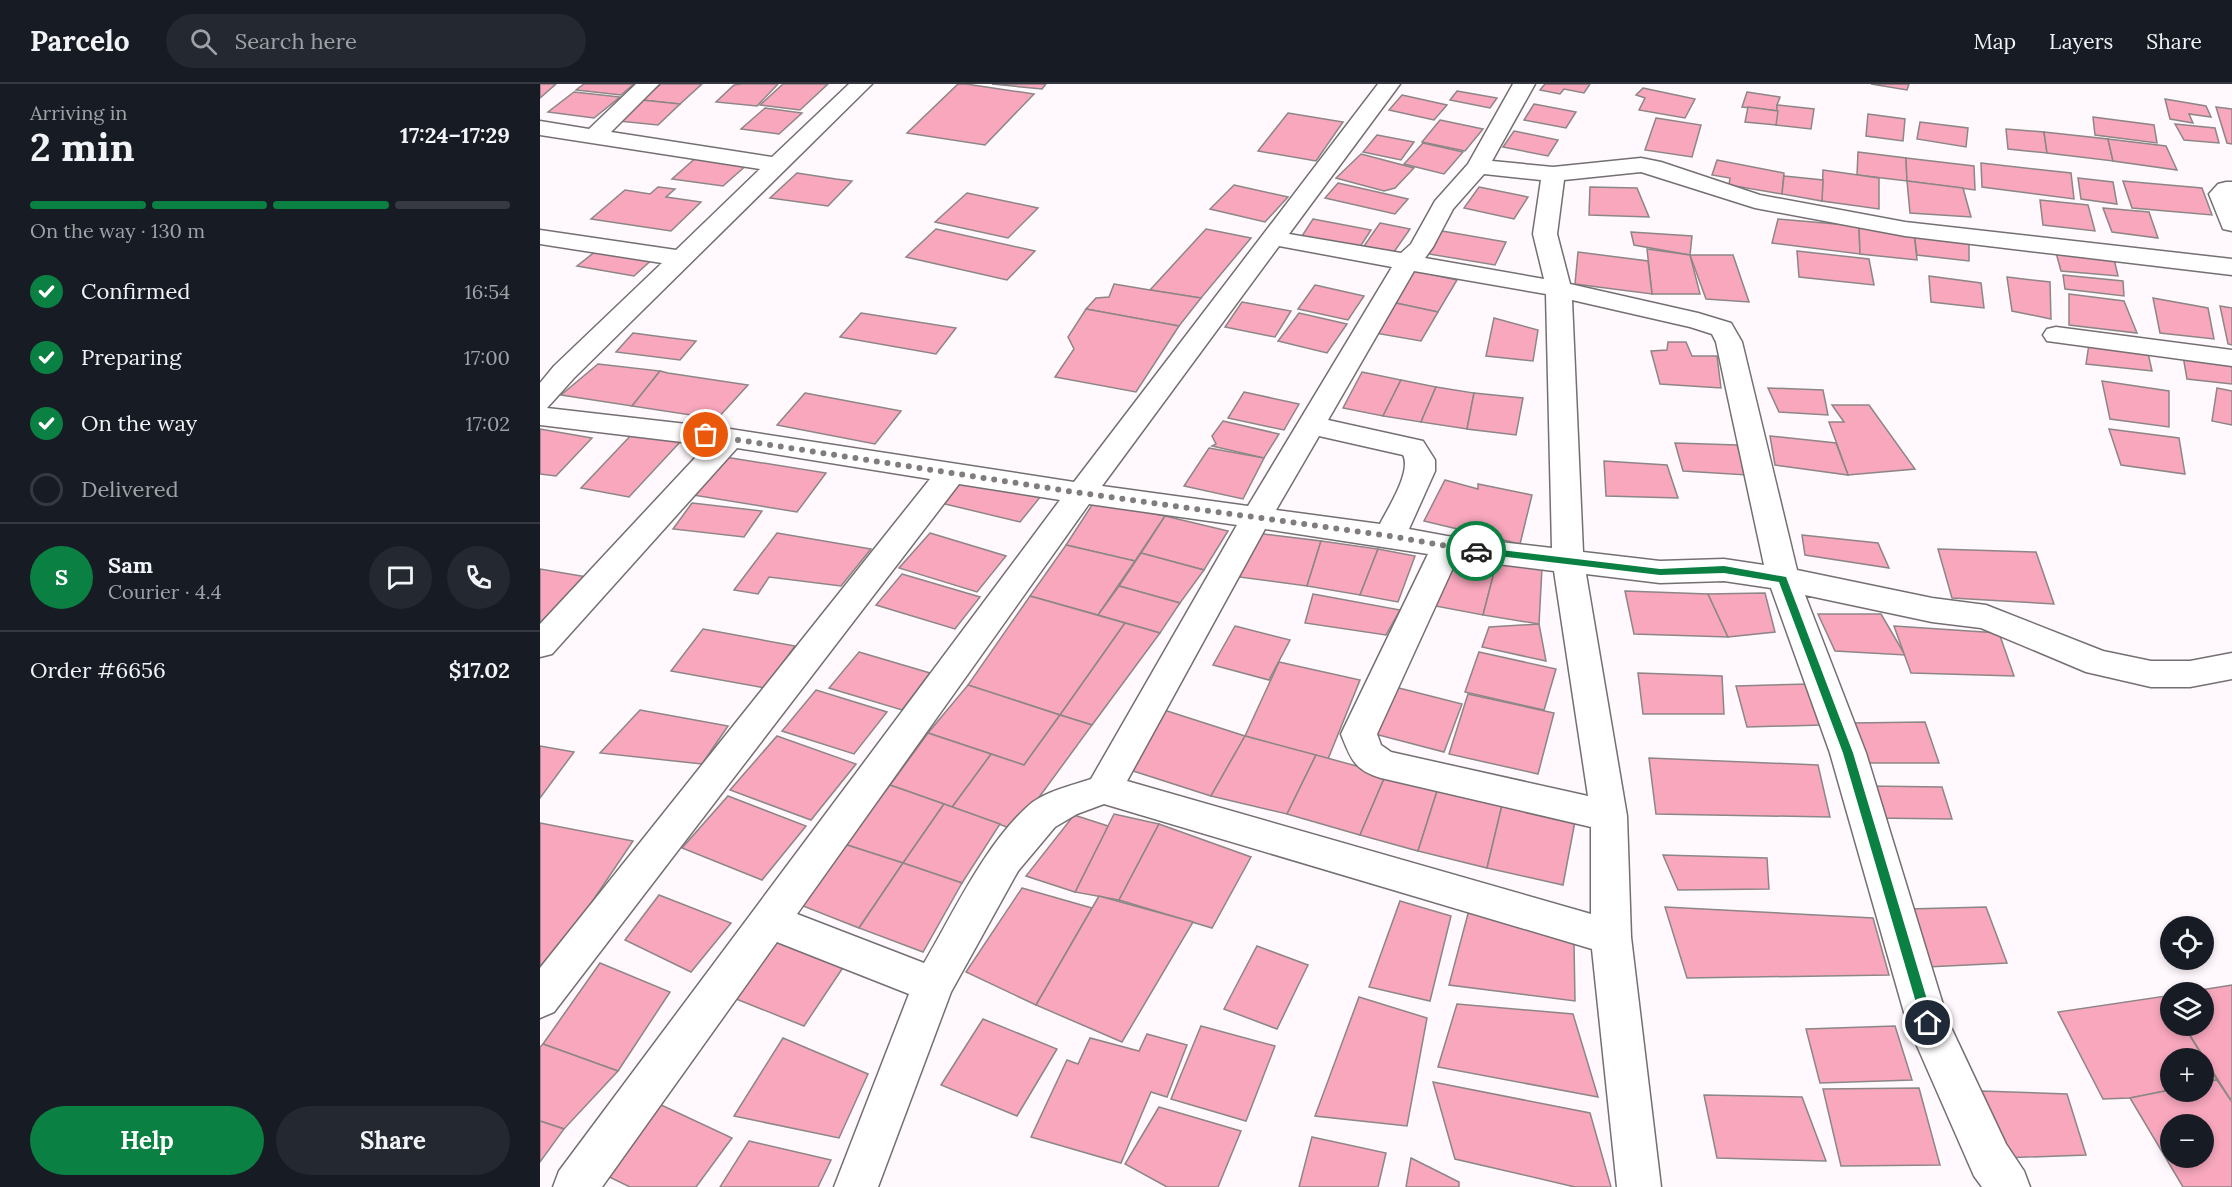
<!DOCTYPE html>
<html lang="en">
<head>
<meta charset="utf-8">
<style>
  :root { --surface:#171b24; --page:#242831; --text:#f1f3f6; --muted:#9ea1a6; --line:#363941; --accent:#0b8043 }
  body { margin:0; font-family:Lora,serif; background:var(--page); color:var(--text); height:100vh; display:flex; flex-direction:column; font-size:22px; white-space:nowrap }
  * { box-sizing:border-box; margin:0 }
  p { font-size:20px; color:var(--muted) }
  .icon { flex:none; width:33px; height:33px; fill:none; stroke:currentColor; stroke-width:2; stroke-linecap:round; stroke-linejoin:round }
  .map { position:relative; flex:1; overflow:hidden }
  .details { display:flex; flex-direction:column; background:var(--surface); width:540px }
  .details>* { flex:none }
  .buttons { position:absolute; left:1620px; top:832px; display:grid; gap:12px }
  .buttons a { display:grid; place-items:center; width:54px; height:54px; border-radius:50%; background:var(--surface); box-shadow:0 3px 9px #0003; font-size:30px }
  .pin { position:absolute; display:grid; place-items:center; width:51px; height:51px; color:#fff; margin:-26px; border:3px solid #fff; border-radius:50%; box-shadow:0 2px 6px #0007 }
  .courier { position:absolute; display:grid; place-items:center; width:60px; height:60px; margin:-30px; border:4px solid #0b8043; border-radius:50%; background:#fff; color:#222; box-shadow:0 2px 8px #0007 }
  .headline em { font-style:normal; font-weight:700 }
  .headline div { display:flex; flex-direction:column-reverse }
  .headline { display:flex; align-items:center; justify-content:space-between; height:102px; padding:0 30px }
  h1 { font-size:39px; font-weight:700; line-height:45px }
  .bar { display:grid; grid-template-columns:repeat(4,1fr); gap:9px 6px; align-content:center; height:72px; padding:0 30px }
  .bar i { height:8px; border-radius:4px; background:var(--line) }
  .bar .current { background:var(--accent) }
  .bar p { grid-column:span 4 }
  .line { display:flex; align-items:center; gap:15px; padding:0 30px; border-top:2px solid var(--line) }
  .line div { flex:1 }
  .round { display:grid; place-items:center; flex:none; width:63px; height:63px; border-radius:32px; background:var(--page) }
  ol { padding:0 30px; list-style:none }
  li { display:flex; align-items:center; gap:18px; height:66px }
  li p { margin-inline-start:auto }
  li .icon { padding:6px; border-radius:50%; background:var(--accent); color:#fff; stroke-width:4 }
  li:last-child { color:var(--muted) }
  li i { width:33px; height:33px; border:3px solid var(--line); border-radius:50% }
  .action { display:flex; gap:12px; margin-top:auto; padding:12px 30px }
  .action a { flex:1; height:69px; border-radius:36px; background:var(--accent); color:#fff; font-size:24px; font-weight:700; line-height:69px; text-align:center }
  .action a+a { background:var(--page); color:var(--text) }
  header { display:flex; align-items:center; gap:36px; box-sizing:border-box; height:84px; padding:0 30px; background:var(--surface); border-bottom:2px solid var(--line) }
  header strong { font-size:28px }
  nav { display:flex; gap:33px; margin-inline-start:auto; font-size:21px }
  .search { width:420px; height:54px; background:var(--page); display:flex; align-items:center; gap:15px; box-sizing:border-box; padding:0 21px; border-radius:33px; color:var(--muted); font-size:22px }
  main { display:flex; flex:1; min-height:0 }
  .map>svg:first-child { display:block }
</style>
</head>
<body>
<header>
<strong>Parcelo</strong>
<div class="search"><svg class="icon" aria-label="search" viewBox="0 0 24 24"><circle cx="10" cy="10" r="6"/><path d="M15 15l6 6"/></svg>Search here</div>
<nav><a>Map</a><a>Layers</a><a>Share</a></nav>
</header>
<main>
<section class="details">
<div class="headline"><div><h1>2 min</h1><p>Arriving in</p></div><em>17:24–17:29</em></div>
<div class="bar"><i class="current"></i><i class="current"></i><i class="current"></i><i></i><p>On the way · 130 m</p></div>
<ol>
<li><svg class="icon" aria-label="check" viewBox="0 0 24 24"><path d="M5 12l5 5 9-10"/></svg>Confirmed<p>16:54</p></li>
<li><svg class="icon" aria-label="check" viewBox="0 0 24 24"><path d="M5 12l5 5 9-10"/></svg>Preparing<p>17:00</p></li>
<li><svg class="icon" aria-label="check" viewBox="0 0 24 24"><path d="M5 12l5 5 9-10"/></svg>On the way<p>17:02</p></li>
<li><i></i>Delivered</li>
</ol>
<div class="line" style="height:108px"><b class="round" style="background:var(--accent);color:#fff">S</b><div><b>Sam</b><p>Courier · 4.4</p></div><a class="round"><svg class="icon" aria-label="chat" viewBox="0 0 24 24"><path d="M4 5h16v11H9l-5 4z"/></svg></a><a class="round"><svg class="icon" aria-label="phone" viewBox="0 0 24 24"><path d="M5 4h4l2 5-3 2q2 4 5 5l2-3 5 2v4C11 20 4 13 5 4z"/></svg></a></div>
<div class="line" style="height:78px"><div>Order #6656</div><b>$17.02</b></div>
<div class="action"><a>Help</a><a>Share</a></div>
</section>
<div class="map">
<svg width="1692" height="1103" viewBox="0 0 1692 1103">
  <rect width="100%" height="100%" fill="#fff8fd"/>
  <g fill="#f8a7bd" stroke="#8d8687" stroke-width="1.5" fill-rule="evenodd">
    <polygon points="0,0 16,0 0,14"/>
    <polygon points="44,0 94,0 81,11 36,6"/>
    <polygon points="121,0 162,0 140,20 102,16"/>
    <polygon points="202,0 238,0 217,22 176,18 194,1"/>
    <polygon points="243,0 288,0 260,26 220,21"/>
    <polygon points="418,0 426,0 494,10 445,61 367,49"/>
    <polygon points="452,0 506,0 502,5"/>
    <polygon points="1005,0 1050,0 1044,9 1024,5 1020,10 1000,6"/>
    <polygon points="1331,0 1369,0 1367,6"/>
    <polygon points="1103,4 1155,15 1145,34 1099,26 1105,14 1096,11"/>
    <polygon points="917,7 957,14 950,24 910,16"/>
    <polygon points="34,8 80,13 54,34 8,28"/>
    <polygon points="1207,8 1240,13 1237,21 1238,27 1202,23"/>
    <polygon points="862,11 907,21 894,36 849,26"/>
    <polygon points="1625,15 1666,22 1671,33 1649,30 1653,39 1630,35"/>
    <polygon points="102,16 140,20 118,41 78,37"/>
    <polygon points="994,20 1036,28 1026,44 984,36"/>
    <polygon points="1237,21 1274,25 1271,45 1236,41"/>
    <polygon points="1208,23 1238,27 1236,41 1205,38"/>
    <polygon points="1676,23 1692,25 1692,60 1687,59"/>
    <polygon points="225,24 262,29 239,50 201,45"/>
    <polygon points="748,29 803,38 776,77 718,67"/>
    <polygon points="1328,30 1365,35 1363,57 1326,52"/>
    <polygon points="1553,33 1614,41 1617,59 1555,51"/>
    <polygon points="1116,34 1161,41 1152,73 1105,66"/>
    <polygon points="900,36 943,45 925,67 882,58"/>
    <polygon points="1380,38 1428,44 1426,63 1377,55"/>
    <polygon points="1635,40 1675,44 1679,59 1644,56"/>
    <polygon points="1466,45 1504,48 1507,69 1468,65"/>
    <polygon points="974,47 1018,56 1008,72 963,63"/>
    <polygon points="1504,48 1568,55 1573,77 1507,69"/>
    <polygon points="837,51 874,58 861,76 823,68"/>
    <polygon points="1568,55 1626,62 1637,86 1573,77"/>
    <polygon points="883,59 923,68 904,90 864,80"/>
    <polygon points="1318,68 1366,74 1367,97 1317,91"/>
    <polygon points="821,70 874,84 855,104 844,107 796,94"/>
    <polygon points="159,71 209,79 183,102 132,95"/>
    <polygon points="1366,74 1434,82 1435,106 1367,97"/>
    <polygon points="1177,76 1244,89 1242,110 1189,101 1190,94 1172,91"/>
    <polygon points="1441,79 1531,89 1534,115 1442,103"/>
    <polygon points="1283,86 1339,94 1339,125 1282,117"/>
    <polygon points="257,89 296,95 312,97 288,122 230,114"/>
    <polygon points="1244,92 1283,96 1282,117 1242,110"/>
    <polygon points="1538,94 1573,98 1577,120 1541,115"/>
    <polygon points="1367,97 1423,104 1431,133 1370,129"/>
    <polygon points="1583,97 1662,104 1672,131 1592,124"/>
    <polygon points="798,99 868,115 855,130 785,114"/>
    <polygon points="694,101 748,113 725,138 670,125"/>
    <polygon points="118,103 135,105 126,113 161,118 131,147 51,135 85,106 110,110"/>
    <polygon points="939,103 988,113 974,135 924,124"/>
    <polygon points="1050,103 1097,104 1109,133 1049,131"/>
    <polygon points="427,109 498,124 468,154 395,138"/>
    <polygon points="1500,116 1548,121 1555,147 1503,141"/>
    <polygon points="1563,124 1609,128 1618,154 1572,148"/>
    <polygon points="773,135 831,146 820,163 762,152"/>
    <polygon points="1238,135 1319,142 1320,170 1232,159"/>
    <polygon points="840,139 870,145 854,168 824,162"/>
    <polygon points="1319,142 1374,148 1377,176 1320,170"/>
    <polygon points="396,145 495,167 467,196 366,173"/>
    <polygon points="666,145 711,154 661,214 610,206"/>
    <polygon points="902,147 966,158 955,181 889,170"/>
    <polygon points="1091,148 1152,152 1150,171 1094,161"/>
    <polygon points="1374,148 1429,156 1429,177 1377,171"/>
    <polygon points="61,163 117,171 94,192 37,182"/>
    <polygon points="1107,165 1150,171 1160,210 1112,210"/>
    <polygon points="1515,165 1574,175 1578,192 1521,187"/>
    <polygon points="1257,167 1329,175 1334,201 1259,193"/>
    <polygon points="1038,168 1108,177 1112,210 1035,200"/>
    <polygon points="1150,171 1193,171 1209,218 1166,215"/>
    <polygon points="871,186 917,196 898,228 851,218"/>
    <polygon points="1523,191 1583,197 1584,212 1525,205"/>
    <polygon points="1389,192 1441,199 1444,224 1391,218"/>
    <polygon points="1467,193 1510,198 1511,235 1472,227"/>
    <polygon points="574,200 610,206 661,214 639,242 546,225 556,214 569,213"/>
    <polygon points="775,201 824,212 808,236 758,225"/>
    <polygon points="1529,210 1584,217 1597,249 1529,241"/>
    <polygon points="1613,214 1668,224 1674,255 1620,249"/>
    <polygon points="702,218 751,227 735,253 685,243"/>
    <polygon points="851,218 898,228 881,257 835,249"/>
    <polygon points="1680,222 1692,224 1692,261 1688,260"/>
    <polygon points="546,225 639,242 596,308 515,293 534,265 528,253"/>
    <polygon points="321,229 416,244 396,270 300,253"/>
    <polygon points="759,229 807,240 787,269 738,257"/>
    <polygon points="954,234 998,246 993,277 946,272"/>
    <polygon points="93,249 123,253 156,257 140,276 76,268"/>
    <polygon points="1128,258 1146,258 1152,272 1177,272 1181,304 1120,300 1111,267 1127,266"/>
    <polygon points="1549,260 1608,269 1612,287 1546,280"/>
    <polygon points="1643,272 1692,277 1692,300 1647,295"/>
    <polygon points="58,280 120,287 92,322 21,311"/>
    <polygon points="120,287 128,289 208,301 177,335 92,322"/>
    <polygon points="822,288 861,296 843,332 803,324"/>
    <polygon points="861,296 896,303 881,338 843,332"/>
    <polygon points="1562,297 1629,307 1629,343 1570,335"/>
    <polygon points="896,303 934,309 927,345 881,338"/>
    <polygon points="1228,304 1283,306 1288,331 1239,328"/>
    <polygon points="1677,304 1692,307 1692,341 1672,337"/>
    <polygon points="704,308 759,320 744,346 688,334"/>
    <polygon points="265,309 361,327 335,360 237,341"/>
    <polygon points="934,309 983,314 976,351 927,345"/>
    <polygon points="1292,321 1329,321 1375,385 1308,391 1289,338 1304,338"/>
    <polygon points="683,337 739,350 724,374 672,362 676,360 672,352"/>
    <polygon points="0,345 52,354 16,392 0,390"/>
    <polygon points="1569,345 1639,354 1645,390 1581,381"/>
    <polygon points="94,348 141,357 89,413 41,404"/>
    <polygon points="1230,352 1296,359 1308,391 1235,381"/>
    <polygon points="1135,359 1197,361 1207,391 1143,387"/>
    <polygon points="669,364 724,374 703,415 644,402"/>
    <polygon points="185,373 286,389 257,428 153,411"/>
    <polygon points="1064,377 1127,381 1138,414 1066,412"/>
    <polygon points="423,393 501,412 480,438 401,419"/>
    <polygon points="905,396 938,405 938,400 992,411 980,460 884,437"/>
    <polygon points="554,418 625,432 595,477 526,461"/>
    <polygon points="152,419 222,427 204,453 133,445"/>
    <polygon points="625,432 688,447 664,486 601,469"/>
    <polygon points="237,449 331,465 301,502 229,493 218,510 194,506"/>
    <polygon points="390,449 466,472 437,508 359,484"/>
    <polygon points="715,449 781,457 767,502 699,493"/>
    <polygon points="1262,451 1338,459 1349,484 1265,471"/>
    <polygon points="781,457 838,465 820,511 767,502"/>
    <polygon points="526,461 595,477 558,531 490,512"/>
    <polygon points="838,465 875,472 858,518 820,511"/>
    <polygon points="1398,465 1496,468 1514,520 1412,514"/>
    <polygon points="601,469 664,486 640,519 579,502"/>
    <polygon points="906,469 957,477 943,531 890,521"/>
    <polygon points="957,477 1002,484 999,540 943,531"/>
    <polygon points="0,485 47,493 11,537 0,538"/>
    <polygon points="362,490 440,513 415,545 336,521"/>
    <polygon points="579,502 640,519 620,549 558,531"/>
    <polygon points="1085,507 1168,510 1188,553 1094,550"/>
    <polygon points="1225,509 1235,548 1188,553 1168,510"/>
    <polygon points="773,510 860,526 846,551 765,539"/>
    <polygon points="490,512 585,539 520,631 428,601"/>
    <polygon points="1278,530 1341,530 1365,571 1295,567"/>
    <polygon points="585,539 620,549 552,641 520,631"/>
    <polygon points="999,540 1006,577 942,563 949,543"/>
    <polygon points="695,542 750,556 729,596 673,581"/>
    <polygon points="1354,542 1459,549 1474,592 1371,589"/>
    <polygon points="163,545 255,562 225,604 131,587"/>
    <polygon points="319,568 390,589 362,626 289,604"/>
    <polygon points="939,568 1016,585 1004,626 925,608"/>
    <polygon points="739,578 820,596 788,675 705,652"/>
    <polygon points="1098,589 1182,592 1184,630 1103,630"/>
    <polygon points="1270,600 1282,641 1207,643 1196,602"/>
    <polygon points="428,601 520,631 484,681 388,649"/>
    <polygon points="851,602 922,620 904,668 831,649"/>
    <polygon points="276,606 347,628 314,670 242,647"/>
    <polygon points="928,610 1014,629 998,690 909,670"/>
    <polygon points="100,626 188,642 162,680 60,669"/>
    <polygon points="624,626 705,652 671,712 587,685"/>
    <polygon points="520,631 552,641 475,746 412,723 451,670 484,681"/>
    <polygon points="1385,638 1399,679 1324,679 1312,639"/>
    <polygon points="388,649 451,670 412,723 350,701"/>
    <polygon points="237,652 316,680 271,736 190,706"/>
    <polygon points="705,652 776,671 747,730 671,712"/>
    <polygon points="0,662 34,668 0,714"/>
    <polygon points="776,671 846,690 820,751 747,730"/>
    <polygon points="1109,674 1278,681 1290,733 1116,730"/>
    <polygon points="846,690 898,704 878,767 820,751"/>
    <polygon points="350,701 404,720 363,779 304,760"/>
    <polygon points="1326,702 1402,703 1412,735 1334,734"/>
    <polygon points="898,704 963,717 947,784 878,767"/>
    <polygon points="188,712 266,742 222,796 142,764"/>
    <polygon points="963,717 1036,732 1023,801 947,784"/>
    <polygon points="404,720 460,740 422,799 363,779"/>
    <polygon points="574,730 619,740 579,816 535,808"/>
    <polygon points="534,731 568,742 535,808 486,792"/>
    <polygon points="0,739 93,757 0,895"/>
    <polygon points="619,740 711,773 672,844 579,816"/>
    <polygon points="304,760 363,779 319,844 258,820"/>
    <polygon points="1123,771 1227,774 1229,805 1138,806"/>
    <polygon points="363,779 422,799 383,868 319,844"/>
    <polygon points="482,804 552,824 496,921 426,888"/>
    <polygon points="119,811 191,839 151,888 85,856"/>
    <polygon points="559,812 653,838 582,958 496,921"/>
    <polygon points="860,817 911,832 890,917 829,903"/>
    <polygon points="1125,823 1333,834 1349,891 1147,894"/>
    <polygon points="1446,823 1467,879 1387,883 1368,825"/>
    <polygon points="929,826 1034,859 1035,917 909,901"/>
    <polygon points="239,850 308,876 264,942 191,913"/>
    <polygon points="717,862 768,881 737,945 684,925"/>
    <polygon points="60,879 130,908 78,987 3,960"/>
    <polygon points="1692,901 1692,1015 1690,1015 1644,942 1664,942 1664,909 1642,909"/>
    <polygon points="1626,912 1630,920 1630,942 1644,942 1677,996 1664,998 1664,975 1630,975 1630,1006 1590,1014 1563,1015 1518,928"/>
    <polygon points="819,913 887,934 867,1042 775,1032"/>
    <polygon points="917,920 1033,930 1058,1013 898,983"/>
    <polygon points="443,935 517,965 477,1032 401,1001"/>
    <polygon points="661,942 735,962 706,1037 631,1015"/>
    <polygon points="1355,942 1372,996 1280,999 1266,945"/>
    <polygon points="607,950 647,961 627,1013 611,1008 581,1079 491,1053 527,976 538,980 550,954 599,967"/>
    <polygon points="243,954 328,990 299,1054 194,1032"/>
    <polygon points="3,960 78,987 24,1045 0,1037 0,963"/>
    <path d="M1677,996L1692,1018V1103H1643L1590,1014L1630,1006V1008H1664V998ZM1630,1041H1664V1074H1630Z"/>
    <polygon points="893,998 1050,1029 1071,1103 1035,1103 915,1075"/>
    <polygon points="1379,1004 1400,1081 1301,1082 1283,1005"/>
    <polygon points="1441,1007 1527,1010 1546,1071 1461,1074"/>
    <polygon points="1164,1011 1262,1013 1286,1077 1177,1074"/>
    <polygon points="117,1019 192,1054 156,1103 90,1103 61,1089"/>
    <polygon points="619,1023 701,1047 678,1103 627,1103 585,1080"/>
    <polygon points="0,1037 24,1045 0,1078"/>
    <polygon points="772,1053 846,1069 838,1103 759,1103"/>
    <polygon points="209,1057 291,1076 278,1103 180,1103"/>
    <polygon points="871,1074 919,1098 919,1103 866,1103"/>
  </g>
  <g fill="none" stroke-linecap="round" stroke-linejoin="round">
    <defs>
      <g id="street">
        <path d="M96,0H119L71,48L232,73L309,0H332L34,294L7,324L190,345L534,398L838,0H860L749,150L861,169L871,160L895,117L928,80L973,0H995L952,77L1013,83L1101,74L1121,78L1220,111L1365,138L1692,175V191L1365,152L1215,124L1101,88L1024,96L1017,150L1030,200L1158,229L1191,239L1202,258L1257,486L1392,514L1446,521L1563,567L1611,577H1650L1692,569V595L1650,603H1611L1546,588L1441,544L1392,538L1265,511L1326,669L1408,937L1466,1060L1484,1087L1490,1103H1442L1434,1092L1367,939L1290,669L1231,504L1184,497L1120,499L1046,490L1087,732L1091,853L1121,1103H1077L1052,865L564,720L537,730L515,743L478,787L411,908L338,1103H294L369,910L237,858L62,1103H13L19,1087L520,416L419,400L14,928L0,934V884L390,395L197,364L12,570L0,573V540L167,361L0,341V299L14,282L122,179L0,160V146L136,166L220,85L0,51V37L49,45ZM944,90L1001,96L993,150L1004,195L885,174L893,163L913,125ZM739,162L852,183L708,422L562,402ZM874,187L1006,210L1012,464L907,452L869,445L895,387V376L883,357L788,336ZM1032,216L1150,243L1172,250L1176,258L1224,481L1184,475L1120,477L1043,468ZM779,352L863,371C872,387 848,424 840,440L736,426ZM549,420L697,441L551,695C531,702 505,707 488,722C444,762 414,828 384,879L257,830ZM725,445L888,470L801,650C811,675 814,686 841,694L1051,743V830L587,697ZM917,475L1014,487L1048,712L851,668L841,661L837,650Z"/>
        <polygon points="1686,98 1692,98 1692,147 1683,145 1669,110 1678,100"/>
        <polygon points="1516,243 1692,266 1692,282 1507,257 1503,251 1507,245"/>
      </g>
    </defs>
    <use href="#street" stroke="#746f73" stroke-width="3"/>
    <use href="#street" fill="#fff" fill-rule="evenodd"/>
  </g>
  <polygon fill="#0b8043" points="936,463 1120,485 1184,482 1246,493 1313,669 1394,939 1392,943 1384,943 1382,939 1303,669 1239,498 1184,489 1120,491 933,469 933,464"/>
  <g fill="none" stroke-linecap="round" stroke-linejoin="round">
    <polyline stroke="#817c80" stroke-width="6" stroke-dasharray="0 10.8" points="166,351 541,409 850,452 936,467"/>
  </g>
</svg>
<div class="buttons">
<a><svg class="icon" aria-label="locate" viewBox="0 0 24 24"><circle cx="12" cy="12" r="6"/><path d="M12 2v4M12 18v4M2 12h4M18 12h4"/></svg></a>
<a><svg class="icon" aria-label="layers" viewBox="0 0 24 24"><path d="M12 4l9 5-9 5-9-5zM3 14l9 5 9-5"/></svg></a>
<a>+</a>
<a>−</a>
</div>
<div class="pin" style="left:166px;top:351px;background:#ea580c"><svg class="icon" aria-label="bag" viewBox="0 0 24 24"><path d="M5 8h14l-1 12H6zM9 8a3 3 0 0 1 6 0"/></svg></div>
<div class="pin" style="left:1388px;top:939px;background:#1f2937"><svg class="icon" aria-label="home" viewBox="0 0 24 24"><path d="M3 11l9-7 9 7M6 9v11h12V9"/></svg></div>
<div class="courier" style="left:936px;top:467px"><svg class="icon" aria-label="car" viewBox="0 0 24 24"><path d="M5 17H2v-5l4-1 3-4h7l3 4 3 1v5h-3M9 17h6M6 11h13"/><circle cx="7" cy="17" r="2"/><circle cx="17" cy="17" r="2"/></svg></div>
</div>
</main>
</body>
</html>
